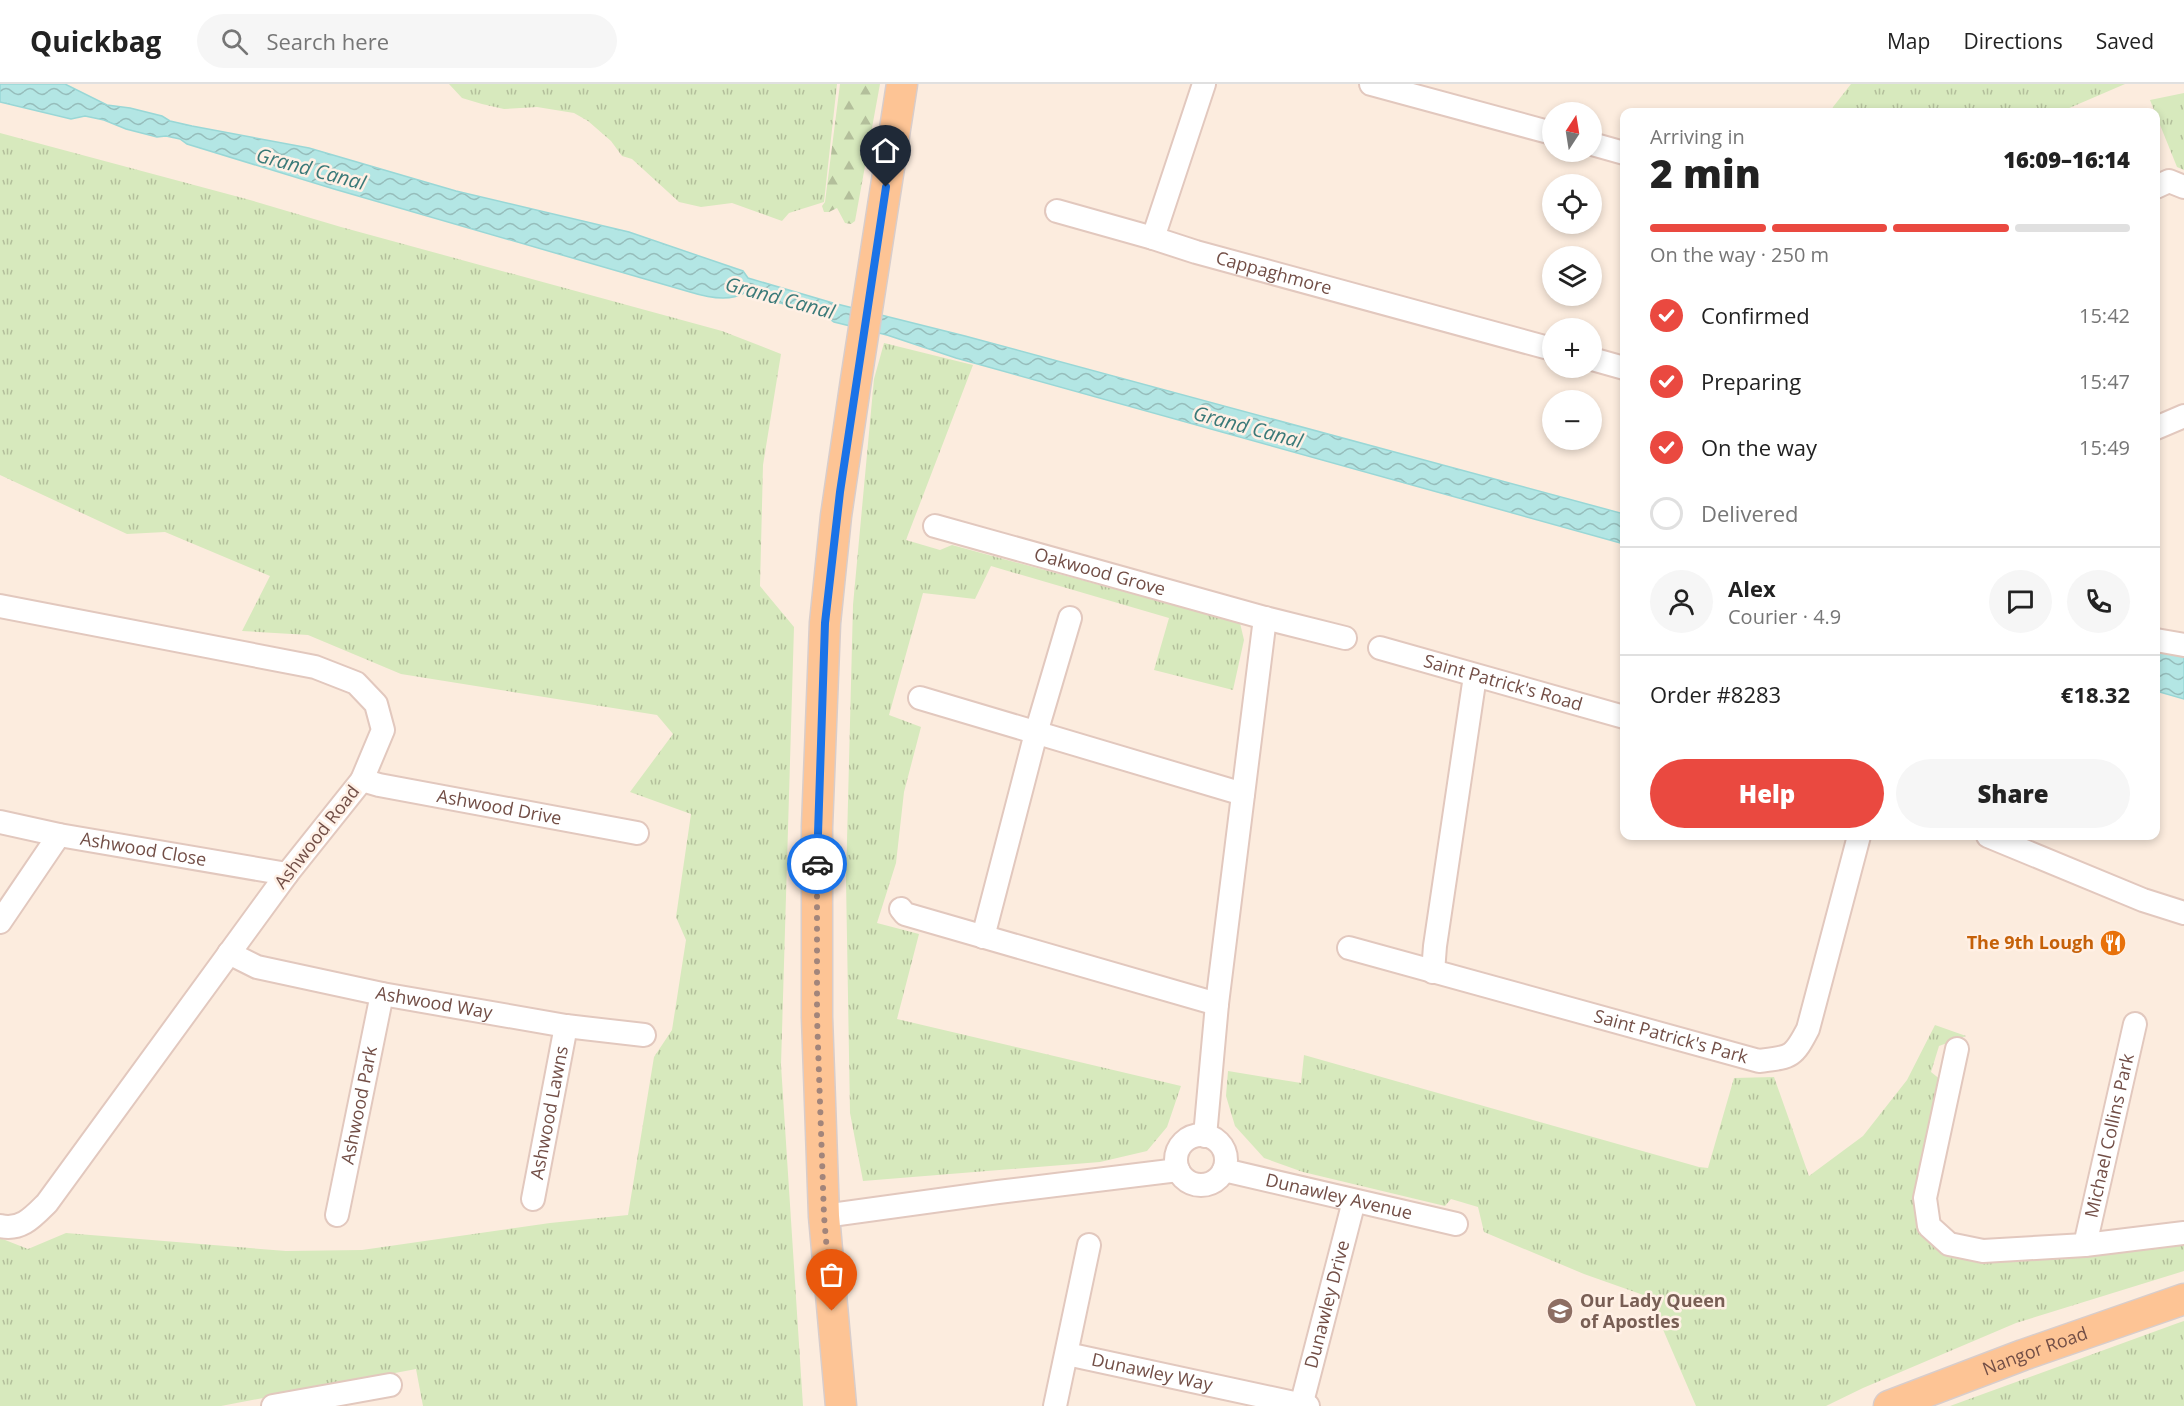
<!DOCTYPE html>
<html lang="en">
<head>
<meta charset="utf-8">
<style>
  :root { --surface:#fff; --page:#f6f6f6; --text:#222; --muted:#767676; --line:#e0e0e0; --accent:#ea4940 }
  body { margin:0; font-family:"Open Sans",sans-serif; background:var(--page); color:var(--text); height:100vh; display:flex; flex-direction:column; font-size:22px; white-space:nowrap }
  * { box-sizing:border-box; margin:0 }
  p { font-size:20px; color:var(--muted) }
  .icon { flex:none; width:33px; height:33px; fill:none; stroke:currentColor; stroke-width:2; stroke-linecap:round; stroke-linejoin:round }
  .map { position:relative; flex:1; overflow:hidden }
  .sheet { position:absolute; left:1620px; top:24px; width:540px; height:732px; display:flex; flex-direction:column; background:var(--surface); border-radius:12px; box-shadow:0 3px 9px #0003 }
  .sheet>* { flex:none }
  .needle { width:39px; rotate:12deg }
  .buttons { position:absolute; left:1542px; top:18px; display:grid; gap:12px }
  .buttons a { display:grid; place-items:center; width:60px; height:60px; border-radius:50%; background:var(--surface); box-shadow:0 3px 9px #0003; font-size:30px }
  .pin { position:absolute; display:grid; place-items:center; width:51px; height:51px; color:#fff; margin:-62px -26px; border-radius:50% 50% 50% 0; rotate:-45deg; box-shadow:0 0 6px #0007 }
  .pin .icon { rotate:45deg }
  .courier { position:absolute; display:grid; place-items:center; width:60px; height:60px; margin:-30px; border:4px solid #1a73e8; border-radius:50%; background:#fff; color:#222; box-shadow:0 2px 8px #0007 }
  .summary em { font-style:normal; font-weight:800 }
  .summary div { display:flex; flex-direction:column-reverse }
  .summary { display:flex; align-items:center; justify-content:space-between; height:102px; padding:0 30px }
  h1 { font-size:39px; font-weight:800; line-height:45px }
  .bar { display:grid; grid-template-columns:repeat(4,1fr); gap:9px 6px; align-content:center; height:72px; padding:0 30px }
  .bar i { height:8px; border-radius:4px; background:var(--line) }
  .bar .active { background:var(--accent) }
  .bar p { grid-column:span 4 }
  .line { display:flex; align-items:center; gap:15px; padding:0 30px; border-top:2px solid var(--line) }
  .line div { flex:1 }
  .round { display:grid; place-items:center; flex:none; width:63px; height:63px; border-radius:32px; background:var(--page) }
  ol { padding:0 30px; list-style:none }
  li { display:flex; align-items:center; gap:18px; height:66px }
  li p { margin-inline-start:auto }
  li .icon { padding:6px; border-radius:50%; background:var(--accent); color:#fff; stroke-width:4 }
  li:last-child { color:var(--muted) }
  li i { width:33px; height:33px; border:3px solid var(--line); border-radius:50% }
  .cta { display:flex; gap:12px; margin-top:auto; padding:12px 30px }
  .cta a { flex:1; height:69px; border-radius:36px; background:var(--accent); color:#fff; font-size:24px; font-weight:800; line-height:69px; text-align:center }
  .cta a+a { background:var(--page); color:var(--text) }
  header { display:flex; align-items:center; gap:36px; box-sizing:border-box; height:84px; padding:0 30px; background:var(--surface); border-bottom:2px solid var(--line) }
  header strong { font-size:28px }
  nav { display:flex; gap:33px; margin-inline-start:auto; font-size:21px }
  .search { width:420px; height:54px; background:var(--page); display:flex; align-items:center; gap:15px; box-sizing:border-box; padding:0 21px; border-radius:33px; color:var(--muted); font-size:22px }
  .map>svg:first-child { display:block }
</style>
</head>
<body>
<header>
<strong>Quickbag</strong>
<div class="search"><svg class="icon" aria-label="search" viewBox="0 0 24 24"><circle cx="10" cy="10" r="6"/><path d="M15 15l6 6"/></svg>Search here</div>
<nav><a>Map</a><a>Directions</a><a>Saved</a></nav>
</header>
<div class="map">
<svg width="2184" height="1322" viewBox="0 0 2184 1322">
  <defs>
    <pattern id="grass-tufts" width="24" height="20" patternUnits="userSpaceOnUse" patternTransform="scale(1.5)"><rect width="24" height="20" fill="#d7e9bd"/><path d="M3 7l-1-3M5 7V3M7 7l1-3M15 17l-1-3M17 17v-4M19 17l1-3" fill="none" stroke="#b3bf9b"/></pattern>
    <pattern id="forest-firs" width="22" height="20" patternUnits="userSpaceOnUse" patternTransform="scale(1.5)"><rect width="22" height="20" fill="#d7e9bd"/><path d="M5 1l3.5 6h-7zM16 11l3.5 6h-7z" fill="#b3bf9b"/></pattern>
    <pattern id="water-waves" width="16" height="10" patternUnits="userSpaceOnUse" patternTransform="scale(1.5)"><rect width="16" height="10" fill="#b3e6e4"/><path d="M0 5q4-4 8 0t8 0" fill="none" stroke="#96bdbb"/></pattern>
  </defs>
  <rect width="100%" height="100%" fill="#fcecde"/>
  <g fill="url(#grass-tufts)">
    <polygon points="449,0 837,0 824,118 789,129 782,137 732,119 701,123 679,118 632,75 622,72 611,57 588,37 574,29 537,23 504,25 482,20 462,14"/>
    <polygon points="1851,0 2125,0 2060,28 1831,28 1833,23"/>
    <polygon points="2184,9 2184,86 2177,83 2150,16"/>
    <polygon points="0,49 250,116 341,143 722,247 781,270 763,381 760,502 794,543 781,981 803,1322 423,1322 416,1285 221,1322 0,1322 0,1154 28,1165 66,1149 286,1167 362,1166 550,1139 628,1131 654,973 672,946 686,856 676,833 691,730 630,708 673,650 657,631 401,590 308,551 242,547 270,492 165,448 127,450 0,391"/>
    <polygon points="884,259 973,281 906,456 940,466 952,461 1240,539 1244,556 1233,606 1154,586 1169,534 991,482 975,515 923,509 889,631 921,643 904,708 896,779 877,839 919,850 897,935 1181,1002 1167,1043 1147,1067 1100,1078 863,1097 850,1029 846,796 853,521 874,295"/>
    <polygon points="1935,941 1966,952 1939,962 1931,988 1941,996 1916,1120 1962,1165 2184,1153 2184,1187 2016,1239 1863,1304 1826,1322 1696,1322 1649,1213 1584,1190 1484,1148 1478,1123 1451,1115 1445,1122 1303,1088 1264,1074 1235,1042 1226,1012 1228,987 1301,999 1304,971 1699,1083 1708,1084 1734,994 1774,993 1809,1092 1863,1052 1907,996"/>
    <polygon points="2184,1237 2184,1322 1950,1322 2178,1239"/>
  </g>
  <polygon fill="url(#forest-firs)" points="840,0 880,0 855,137 851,140 845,139 837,124 829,128 824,128 822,122 825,118"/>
  <g fill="url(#water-waves)" stroke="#99d7d6" stroke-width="1.5">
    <path d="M0,0H65L107,21L130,24L162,32L170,37L192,42L309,64L456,107L629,148L743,187L748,194L833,219L965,252L1624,430V460L956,274L887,251L834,238L824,231L744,209C729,218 706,213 690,208L334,105L187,60L180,55L166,52L157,53L126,45L104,36L85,32L71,35L0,18Z"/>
    <polygon points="2156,566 2184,572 2184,615 2156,607"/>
  </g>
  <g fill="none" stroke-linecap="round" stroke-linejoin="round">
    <defs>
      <g id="minor">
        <path id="s1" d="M1204,0L1153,154L1196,168L1552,265"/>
        <polyline points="1371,0 1552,49"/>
        <polyline points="1592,60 1624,69"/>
        <polyline points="2156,103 2169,97 2184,103"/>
        <polyline points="1057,127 1153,154"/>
        <polyline points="1592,275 1624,284"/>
        <polyline points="2156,344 2184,332"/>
        <path id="s2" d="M935,442L1265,534L1345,554"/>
        <path d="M0,522L315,583L356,599L376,620L383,646L362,696L287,790L47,1119C33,1133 21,1147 0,1142"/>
        <polyline points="2156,556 2184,561"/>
        <path id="s3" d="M1380,564L1624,633"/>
        <polyline points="920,614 1243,710"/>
        <path id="s4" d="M362,696L379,701L637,749"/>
        <path id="s5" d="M0,738L59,751L287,790"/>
        <polyline points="1988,752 2143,816 2184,829"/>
        <polyline points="901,825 905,830 1217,920"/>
        <polyline points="0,838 59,751"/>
        <polyline points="983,853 1036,649 1070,534"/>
        <path id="s6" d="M1349,864L1759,977C1791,973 1793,974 1808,945L1859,752"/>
        <path id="s7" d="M229,869L257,883L382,910L566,942L644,951"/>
        <polyline points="1433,888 1435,862 1475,592"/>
        <polyline points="1957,965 1925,1114 1929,1142 1949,1160 1983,1167 2085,1161 2184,1149"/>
        <circle cx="1201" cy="1076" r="25"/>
        <polyline points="1205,1052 1217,920 1265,534"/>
        <path id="s8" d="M1224,1086L1456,1140"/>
        <path id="s9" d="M533,1115L566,942"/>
        <path id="s10" d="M337,1131L382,910"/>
        <polyline points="824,1132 998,1108 1178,1086"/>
        <path id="s11" d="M2085,1161L2135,940"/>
        <path id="s12" d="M1067,1270L1308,1322"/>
        <polyline points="273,1322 390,1301"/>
        <polyline points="1055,1322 1089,1161"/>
        <path id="s13" d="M1301,1322L1354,1117"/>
      </g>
      <g id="major">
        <polyline points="841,1322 824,1132 817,933 817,743 825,539 836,432 856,296 902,0"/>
        <path id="s14" d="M1889,1322L2023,1271L2184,1215"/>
      </g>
    </defs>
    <use href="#minor" stroke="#e2c8be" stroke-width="26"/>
    <use href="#major" stroke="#d8cdcb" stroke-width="33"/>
    <use href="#minor" stroke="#fff" stroke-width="22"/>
    <use href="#major" stroke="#fdc495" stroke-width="30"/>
  </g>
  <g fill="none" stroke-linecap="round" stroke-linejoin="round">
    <polyline stroke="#a2857b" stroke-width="6" stroke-dasharray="0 10.8" points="817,780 817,933 824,1132 832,1227"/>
    <polyline stroke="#1a73e8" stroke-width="8" points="817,780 825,539 840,408 886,103"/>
  </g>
  <defs>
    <symbol id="restaurant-disc" viewBox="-11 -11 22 22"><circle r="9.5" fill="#e8710a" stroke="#fff0e5"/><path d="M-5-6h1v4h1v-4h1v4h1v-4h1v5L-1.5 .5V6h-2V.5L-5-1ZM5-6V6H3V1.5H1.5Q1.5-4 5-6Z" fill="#fff"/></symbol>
    <symbol id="school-disc" viewBox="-11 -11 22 22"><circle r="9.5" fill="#8d6e63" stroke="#fff0e5"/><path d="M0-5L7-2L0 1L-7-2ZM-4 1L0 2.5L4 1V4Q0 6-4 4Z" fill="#fff"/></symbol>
  </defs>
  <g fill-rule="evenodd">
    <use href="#restaurant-disc" x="2098" y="844" width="30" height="30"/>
    <use href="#school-disc" x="1545" y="1212" width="30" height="30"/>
  </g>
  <g text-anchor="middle" stroke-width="5" stroke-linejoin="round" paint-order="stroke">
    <g font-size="18" fill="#724e46" stroke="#fff0e5">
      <text dy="6" stroke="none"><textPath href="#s1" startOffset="288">Cappaghmore</textPath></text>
      <text dy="6" stroke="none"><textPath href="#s2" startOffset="171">Oakwood Grove</textPath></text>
      <text dy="6" stroke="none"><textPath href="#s3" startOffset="128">Saint Patrick's Road</textPath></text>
      <text dy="6" stroke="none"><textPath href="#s4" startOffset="140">Ashwood Drive</textPath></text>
      <text transform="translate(317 753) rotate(-52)" y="6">Ashwood Road</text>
      <text dy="6" stroke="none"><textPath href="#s5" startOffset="146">Ashwood Close</textPath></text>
      <text dy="6" stroke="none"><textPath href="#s7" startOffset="212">Ashwood Way</textPath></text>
      <text dy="6" stroke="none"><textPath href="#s6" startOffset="334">Saint Patrick's Park</textPath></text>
      <text dy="6" stroke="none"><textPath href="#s10" startOffset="112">Ashwood Park</textPath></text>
      <text dy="6" stroke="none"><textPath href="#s9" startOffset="88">Ashwood Lawns</textPath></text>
      <text dy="6" stroke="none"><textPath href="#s11" startOffset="112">Michael Collins Park</textPath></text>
      <text dy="6" stroke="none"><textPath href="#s8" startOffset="118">Dunawley Avenue</textPath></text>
      <text dy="6" stroke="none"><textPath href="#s13" startOffset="105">Dunawley Drive</textPath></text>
      <text dy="6" stroke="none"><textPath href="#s14" startOffset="156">Nangor Road</textPath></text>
      <text dy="6" stroke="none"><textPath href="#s12" startOffset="87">Dunawley Way</textPath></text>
    </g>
    <g font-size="18" font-weight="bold" fill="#c56008" stroke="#fff0e5" text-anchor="end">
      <text x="2094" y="865">The 9th Lough</text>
    </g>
    <g font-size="18" font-weight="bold" fill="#785e54" stroke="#fff0e5" text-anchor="start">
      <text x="1580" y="1223">Our Lady Queen<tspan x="1580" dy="21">of Apostles</tspan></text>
    </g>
    <g font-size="20" font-style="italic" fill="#3a7978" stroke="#fff0e5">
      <text transform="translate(311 85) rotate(15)" y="7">Grand Canal</text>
      <text transform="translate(780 214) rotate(15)" y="7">Grand Canal</text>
      <text transform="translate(1248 343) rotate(15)" y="7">Grand Canal</text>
    </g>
  </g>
</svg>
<div class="buttons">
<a><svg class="needle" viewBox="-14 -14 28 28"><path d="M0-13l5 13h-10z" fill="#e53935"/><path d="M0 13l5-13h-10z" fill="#767676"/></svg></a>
<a><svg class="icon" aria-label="locate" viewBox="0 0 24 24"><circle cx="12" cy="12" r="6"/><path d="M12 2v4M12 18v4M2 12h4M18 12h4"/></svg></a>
<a><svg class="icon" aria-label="layers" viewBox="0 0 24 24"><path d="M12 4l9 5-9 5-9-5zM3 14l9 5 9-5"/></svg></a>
<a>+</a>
<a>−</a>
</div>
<div class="pin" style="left:832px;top:1227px;background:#ea580c"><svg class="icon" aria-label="bag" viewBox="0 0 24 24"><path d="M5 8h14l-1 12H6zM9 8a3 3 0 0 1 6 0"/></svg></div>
<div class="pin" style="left:886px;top:103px;background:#1f2937"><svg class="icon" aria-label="home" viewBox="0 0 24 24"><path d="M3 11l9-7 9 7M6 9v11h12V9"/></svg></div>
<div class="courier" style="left:817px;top:780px"><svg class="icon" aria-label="car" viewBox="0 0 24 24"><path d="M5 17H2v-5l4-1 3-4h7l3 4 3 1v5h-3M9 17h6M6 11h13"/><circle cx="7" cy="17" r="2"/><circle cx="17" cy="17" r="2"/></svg></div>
<section class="sheet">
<div class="summary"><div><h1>2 min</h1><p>Arriving in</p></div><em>16:09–16:14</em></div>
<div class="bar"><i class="active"></i><i class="active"></i><i class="active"></i><i></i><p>On the way · 250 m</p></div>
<ol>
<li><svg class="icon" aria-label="check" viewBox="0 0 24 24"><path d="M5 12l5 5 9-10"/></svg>Confirmed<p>15:42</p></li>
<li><svg class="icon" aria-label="check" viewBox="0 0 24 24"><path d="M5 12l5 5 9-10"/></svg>Preparing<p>15:47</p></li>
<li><svg class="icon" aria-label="check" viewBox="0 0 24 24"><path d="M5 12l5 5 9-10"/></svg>On the way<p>15:49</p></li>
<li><i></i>Delivered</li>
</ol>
<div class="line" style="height:108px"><a class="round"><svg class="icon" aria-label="person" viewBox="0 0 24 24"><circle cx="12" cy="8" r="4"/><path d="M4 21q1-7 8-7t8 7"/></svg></a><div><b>Alex</b><p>Courier · 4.9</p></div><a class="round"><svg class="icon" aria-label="chat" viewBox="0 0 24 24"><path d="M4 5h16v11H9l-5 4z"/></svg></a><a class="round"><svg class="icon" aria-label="phone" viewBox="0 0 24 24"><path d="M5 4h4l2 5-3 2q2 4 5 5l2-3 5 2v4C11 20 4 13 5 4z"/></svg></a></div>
<div class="line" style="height:78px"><div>Order #8283</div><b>€18.32</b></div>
<div class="cta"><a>Help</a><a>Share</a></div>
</section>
</div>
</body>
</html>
